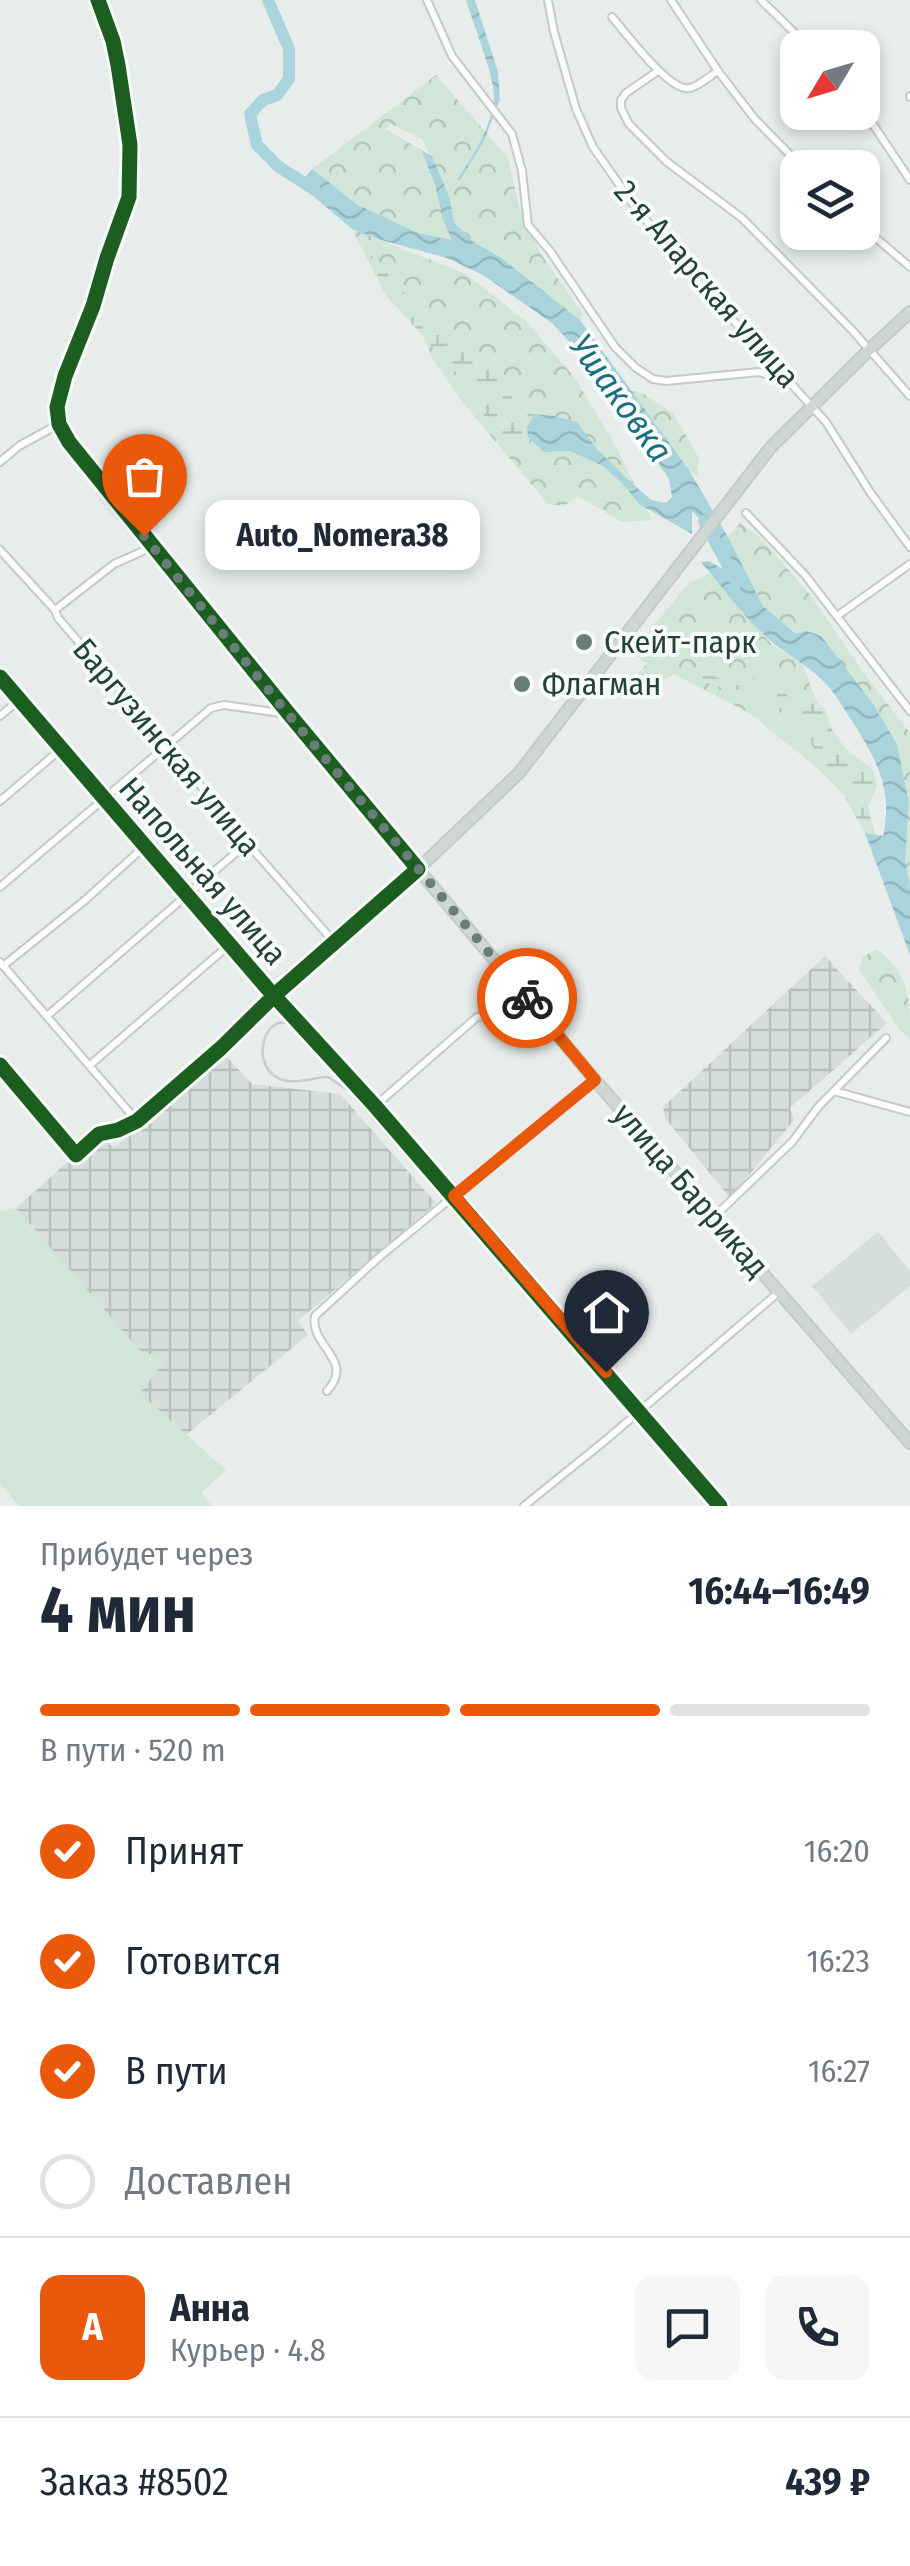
<!DOCTYPE html>
<html lang="ru">
<head>
<meta charset="utf-8">
<style>
  :root { --surface:#fff; --page:#f6f6f7; --text:#1f2937; --muted:#747a83; --line:#e0e1e3; --accent:#ea580c }
  body { margin:0; font-family:"Fira Sans Condensed",sans-serif; background:var(--page); color:var(--text); height:100vh; display:flex; flex-direction:column; font-size:38px; white-space:nowrap }
  * { box-sizing:border-box; margin:0 }
  p { font-size:32px; color:var(--muted) }
  .icon { flex:none; width:55px; height:55px; fill:none; stroke:currentColor; stroke-width:2; stroke-linecap:round; stroke-linejoin:round }
  .map { position:relative; height:1506px; overflow:hidden }
  .side { display:flex; flex-direction:column; background:var(--surface); flex:1 }
  .side>* { flex:none }
  .needle { width:65px; rotate:232deg }
  .fabs { position:absolute; left:780px; top:30px; display:grid; gap:20px }
  .fabs a { display:grid; place-items:center; width:100px; height:100px; border-radius:20px; background:var(--surface); box-shadow:0 5px 15px #0003; font-size:50px }
  .pin { position:absolute; display:grid; place-items:center; width:85px; height:85px; color:#fff; margin:-102px -42px; border-radius:50% 50% 50% 0; rotate:-45deg; box-shadow:0 0 10px #0007 }
  .pin .icon { rotate:45deg }
  .courier { position:absolute; display:grid; place-items:center; width:100px; height:100px; margin:-50px; border:8px solid #ea580c; border-radius:50%; background:#fff; color:#222; box-shadow:0 2px 12px #0007 }
  .bubble { position:absolute; height:70px; border-radius:20px; background:var(--surface); box-shadow:0 5px 15px #0003; font-size:32px; font-weight:700; line-height:70px; text-align:center }
  .headline em { font-style:normal; font-weight:700 }
  .headline div { display:flex; flex-direction:column-reverse }
  .headline { display:flex; align-items:center; justify-content:space-between; height:170px; padding:0 40px }
  h1 { font-size:65px; font-weight:700; line-height:75px }
  .bar { display:grid; grid-template-columns:repeat(4,1fr); gap:15px 10px; align-content:center; height:120px; padding:0 40px }
  .bar i { height:12px; border-radius:8px; background:var(--line) }
  .bar .current { background:var(--accent) }
  .bar p { grid-column:span 4 }
  .line { display:flex; align-items:center; gap:25px; padding:0 40px; border-top:2px solid var(--line) }
  .line div { flex:1 }
  .round { display:grid; place-items:center; flex:none; width:105px; height:105px; border-radius:20px; background:var(--page) }
  ol { padding:0 40px; list-style:none }
  li { display:flex; align-items:center; gap:30px; height:110px }
  li p { margin-inline-start:auto }
  li .icon { padding:10px; border-radius:50%; background:var(--accent); color:#fff; stroke-width:4 }
  li:last-child { color:var(--muted) }
  li i { width:55px; height:55px; border:5px solid var(--line); border-radius:50% }
  .map>svg:first-child { display:block }
</style>
</head>
<body>
<div class="map">
<svg width="910" height="1506" viewBox="0 0 910 1506">
  <defs>
    <pattern id="industrial-grid" width="8" height="8" patternUnits="userSpaceOnUse" patternTransform="scale(2.5)"><rect width="8" height="8" fill="#d6dedb"/><path d="M0 4h8M4 0v8" fill="none" stroke="#b8c0bd"/></pattern>
    <pattern id="forest-crowns" width="20" height="18" patternUnits="userSpaceOnUse" patternTransform="scale(2.5)"><rect width="20" height="18" fill="#d1e6d8"/><path d="M2 6a3 3 0 1 1 6 0M12 15a3 3 0 1 1 6 0" fill="none" stroke="#b3c6ba"/></pattern>
    <pattern id="wetland-marsh" width="20" height="14" patternUnits="userSpaceOnUse" patternTransform="scale(2.5)"><rect width="20" height="14" fill="#d1e6d8"/><path d="M1 5h8M5 5V1M11 12h8M15 12V8" fill="none" stroke="#b3c6ba"/></pattern>
    <pattern id="water-waves" width="16" height="10" patternUnits="userSpaceOnUse" patternTransform="scale(2.5)"><rect width="16" height="10" fill="#a9d4db"/><path d="M0 5q4-4 8 0t8 0" fill="none" stroke="#91b7bd"/></pattern>
  </defs>
  <rect width="100%" height="100%" fill="#e8edeb"/>
  <polygon fill="#d6dedb" points="878,1232 910,1271 910,1286 851,1334 812,1286"/>
  <g fill="url(#industrial-grid)">
    <polygon points="825,956 887,1023 790,1108 794,1120 730,1198 665,1118 663,1107"/>
    <polygon points="222,1052 252,1084 340,1094 436,1203 298,1321 308,1335 186,1435 139,1393 166,1360 139,1350 16,1208 99,1134 114,1148"/>
  </g>
  <polygon fill="#d1e6d8" points="16,1208 139,1350 166,1360 140,1393 226,1470 201,1493 212,1506 19,1506 0,1483 0,1211"/>
  <g fill="url(#forest-crowns)">
    <polygon points="436,75 508,158 519,206 541,254 583,314 580,320 500,257 472,241 454,222 450,199 422,139 391,124 386,129 421,150 435,184 442,217 453,240 418,233 358,205 312,169"/>
    <polygon points="352,229 466,274 526,321 575,378 613,441 652,520 621,522 578,496 564,506 548,504 464,404 433,360 421,332 385,294"/>
    <polygon points="631,391 642,393 673,413 699,458 697,477 689,470"/>
    <polygon points="740,523 761,538 812,597 861,669 910,733 910,887 905,860 909,803 897,744 796,634 763,606 728,537"/>
    <polygon points="710,573 773,646 801,661 817,702 824,708 833,732 845,748 873,770 877,786 868,807 876,837 865,833 844,795 816,767 749,713 674,674 653,687 636,675 647,664 632,652 688,584"/>
    <path d="M877,949C910,974 910,1000 910,1040L900,1030L859,970L863,957Z"/>
  </g>
  <g fill="url(#wetland-marsh)">
    <polygon points="367,243 390,278 409,298 459,337 500,378 521,412 535,414 527,427 528,437 495,433 459,376 385,294 375,274"/>
    <path d="M681,665L721,679L732,671L771,684L802,705L817,703L824,708L833,732L845,748L873,770L877,786L868,807L876,837L865,833C836,781 809,731 764,691C731,691 706,689 681,665Z"/>
  </g>
  <g fill="url(#water-waves)">
    <path d="M466,0H475L498,72L500,100L483,143L460,180H457C472,158 491,127 494,100C496,80 473,23 466,0Z"/>
    <path d="M421,150L432,156L450,199L454,222L472,241L500,257L580,320L689,470L728,537L763,606L796,634L807,631L821,636L873,704L897,744L909,803L905,860L910,887V955L865,833L883,836C894,787 874,755 848,715C840,702 833,690 821,679C806,664 788,655 772,642C745,619 724,589 701,562L709,561L725,570L734,567L713,532L692,511V534L639,504L623,484L603,466L570,451L544,452L528,437L527,427L535,414L554,416L577,422L597,449L623,475L651,500L666,503L672,497L669,479L591,365L552,323L483,275L447,258L381,240L352,229L299,184L312,169L358,205L418,233L452,240L442,217L435,184Z"/>
  </g>
  <g fill="none" stroke-linecap="round" stroke-linejoin="round">
    <g stroke="#a9d4db" stroke-width="12">
      <polyline points="268,0 289,49 289,79 277,95 263,100 250,114 257,145 279,167 315,190"/>
      <polyline points="704,521 737,583"/>
    </g>
    <defs>
      <g id="street">
        <polyline points="98,0 113,41 118,65 130,145 129,197 107,258 93,306 65,376 57,407 59,424 69,442 289,714 418,869"/>
        <polyline points="427,0 452,56 512,134 522,171 528,225 550,251 615,347 636,368 653,379 666,381 759,372 787,381"/>
        <polyline points="548,0 554,32 576,109 593,147 632,203 689,272 826,422 870,492 910,547"/>
        <polyline points="671,0 718,71 754,118 803,168"/>
        <polyline points="761,0 810,48"/>
        <path d="M612,17C626,33 670,93 690,88C699,86 710,76 718,71"/>
        <polyline points="658,71 626,93 621,100 621,108 629,124 667,162 742,218 852,330 910,396"/>
        <polyline points="910,96 910,97"/>
        <polyline points="862,108 910,180"/>
        <polyline points="862,226 910,267"/>
        <polyline points="0,462 19,446 59,424"/>
        <polyline points="746,513 805,575 910,711"/>
        <polyline points="0,550 55,610 58,618 167,744 247,843 335,943"/>
        <polyline points="55,610 114,564 152,547"/>
        <polyline points="837,616 910,564"/>
        <polyline points="0,677 275,995 221,1048 137,1121 118,1130 99,1134 76,1155 0,1065"/>
        <polyline points="0,716 19,700"/>
        <polyline points="0,801 61,749"/>
        <polyline points="0,887 211,708 224,705 287,714"/>
        <polyline points="0,962 137,1121"/>
        <polyline points="3,966 84,901 145,846"/>
        <polyline points="47,1016 247,843"/>
        <polyline points="90,1065 229,945"/>
        <polyline points="834,1091 910,1112"/>
        <polyline points="375,1106 477,1017 519,1011 531,1003"/>
        <polyline points="714,1217 792,1142 819,1106 886,1038"/>
        <path d="M327,1391C356,1360 309,1346 315,1316L377,1259L594,1081"/>
        <polyline points="524,1506 607,1439 779,1292"/>
      </g>
      <polyline id="secondary" points="418,869 275,995 375,1106 720,1506"/>
      <polyline id="primary" points="910,312 870,349 771,447 519,773 418,869 595,1080 910,1443"/>
    </defs>
    <use href="#street" stroke="#c5cac8" stroke-width="10"/>
    <use href="#secondary" stroke="#c3cbc8" stroke-width="12"/>
    <use href="#primary" stroke="#c3ccc9" stroke-width="14"/>
    <use href="#street" stroke="#fcfcfc" stroke-width="6"/>
    <use href="#secondary" stroke="#fcfcfc" stroke-width="9"/>
    <use href="#primary" stroke="#cfd7d5" stroke-width="10"/>
    <path stroke="#c9cdcc" stroke-width="2.5" d="M708,1506L633,1416L349,1091L328,1077C315,1077 301,1083 288,1081C243,1075 264,994 304,1033L714,1506"/>
    <defs>
      <g id="cycleway">
        <polyline points="0,677 267,988 375,1106 720,1506"/>
        <polyline points="0,1065 76,1155 99,1134 118,1130 137,1121 221,1048 278,992 418,869 289,714 69,442 59,424 57,407 65,376 93,306 107,258 129,197 130,145 118,65 113,41 98,0"/>
      </g>
    </defs>
    <use href="#cycleway" stroke="#f7fbf9" stroke-width="21"/>
    <use href="#cycleway" stroke="#1b5e20" stroke-width="15"/>
  </g>
  <g fill="none" stroke-linecap="round" stroke-linejoin="round">
    <polyline stroke="#697e78" stroke-width="10" stroke-dasharray="0 18" points="144,536 288,714 527,998"/>
    <polyline stroke="#ea580c" stroke-width="12" points="527,998 595,1080 454,1196 606,1372"/>
  </g>
  <g fill="#697e78" stroke="#f7fbf9" stroke-width="4">
    <circle cx="584" cy="642" r="10"/>
    <circle cx="522" cy="684" r="10"/>
  </g>
  <g text-anchor="middle" stroke-width="8" stroke-linejoin="round" paint-order="stroke">
    <g font-size="32" fill="#24423a" stroke="#f7fbf9">
      <text transform="translate(707 284) rotate(49)" y="11">2-я Аларская улица</text>
      <text transform="translate(167 747) rotate(50)" y="11">Баргузинская улица</text>
      <text transform="translate(203 871) rotate(49)" y="11">Напольная улица</text>
      <text transform="translate(691 1190) rotate(49)" y="11">улица Баррикад</text>
    </g>
    <g font-size="32" fill="#24423a" stroke="#f7fbf9" text-anchor="start">
      <text x="604" y="653">Скейт-парк</text>
      <text x="542" y="695">Флагман</text>
    </g>
    <g font-size="35" font-style="italic" fill="#1c6f80" stroke="#f7fbf9">
      <text transform="translate(621 398) rotate(54)" y="12">Ушаковка</text>
    </g>
  </g>
</svg>
<div class="fabs">
<a><svg class="needle" viewBox="-14 -14 28 28"><path d="M0-13l5 13h-10z" fill="#e53935"/><path d="M0 13l5-13h-10z" fill="#747a83"/></svg></a>
<a><svg class="icon" aria-label="layers" viewBox="0 0 24 24"><path d="M12 4l9 5-9 5-9-5zM3 14l9 5 9-5"/></svg></a>
</div>
<div class="pin" style="left:144px;top:536px;background:#ea580c"><svg class="icon" aria-label="bag" viewBox="0 0 24 24"><path d="M5 8h14l-1 12H6zM9 8a3 3 0 0 1 6 0"/></svg></div>
<div class="pin" style="left:606px;top:1372px;background:#1f2937"><svg class="icon" aria-label="home" viewBox="0 0 24 24"><path d="M3 11l9-7 9 7M6 9v11h12V9"/></svg></div>
<div class="courier" style="left:527px;top:998px"><svg class="icon" aria-label="bike" viewBox="0 0 24 24"><circle cx="6" cy="16" r="4"/><circle cx="18" cy="16" r="4"/><path d="M6 16l4-8h5l3 8M10 8l3 8H6M13 5h3"/></svg></div>
<div class="bubble" style="left:205px;top:500px;width:275px">Auto_Nomera38</div>
</div>
<section class="side">
<div class="headline"><div><h1>4 мин</h1><p>Прибудет через</p></div><em>16:44–16:49</em></div>
<div class="bar"><i class="current"></i><i class="current"></i><i class="current"></i><i></i><p>В пути · 520 m</p></div>
<ol>
<li><svg class="icon" aria-label="check" viewBox="0 0 24 24"><path d="M5 12l5 5 9-10"/></svg>Принят<p>16:20</p></li>
<li><svg class="icon" aria-label="check" viewBox="0 0 24 24"><path d="M5 12l5 5 9-10"/></svg>Готовится<p>16:23</p></li>
<li><svg class="icon" aria-label="check" viewBox="0 0 24 24"><path d="M5 12l5 5 9-10"/></svg>В пути<p>16:27</p></li>
<li><i></i>Доставлен</li>
</ol>
<div class="line" style="height:180px"><b class="round" style="background:var(--accent);color:#fff">А</b><div><b>Анна</b><p>Курьер · 4.8</p></div><a class="round"><svg class="icon" aria-label="chat" viewBox="0 0 24 24"><path d="M4 5h16v11H9l-5 4z"/></svg></a><a class="round"><svg class="icon" aria-label="phone" viewBox="0 0 24 24"><path d="M5 4h4l2 5-3 2q2 4 5 5l2-3 5 2v4C11 20 4 13 5 4z"/></svg></a></div>
<div class="line" style="height:130px"><div>Заказ #8502</div><b>439 ₽</b></div>
</section>
</body>
</html>
